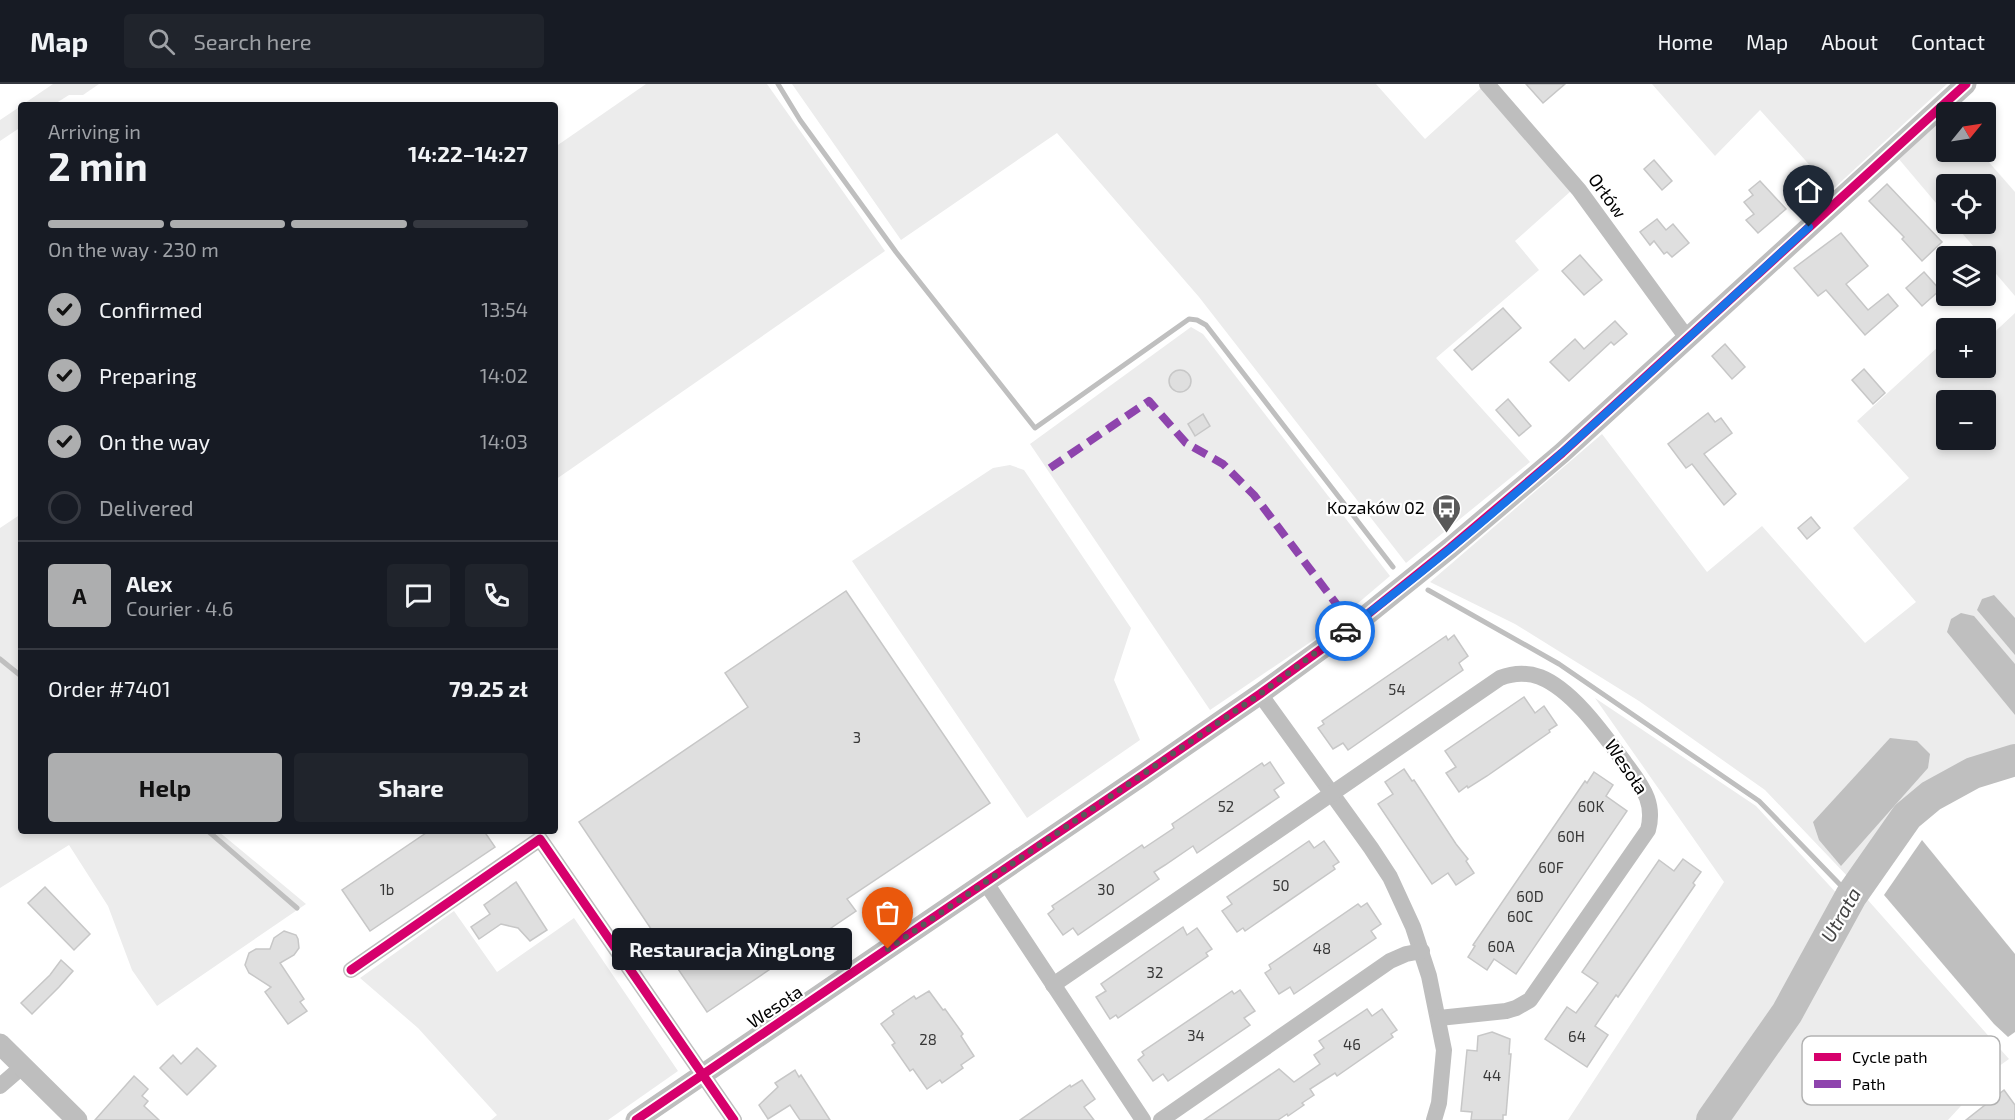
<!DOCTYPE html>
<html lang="en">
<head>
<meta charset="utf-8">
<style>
  :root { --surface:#171b24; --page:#20242c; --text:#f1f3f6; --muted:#9ea1a6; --line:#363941; --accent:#adaeaf }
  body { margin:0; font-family:"Exo 2",sans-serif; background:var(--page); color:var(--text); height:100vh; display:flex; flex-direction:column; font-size:22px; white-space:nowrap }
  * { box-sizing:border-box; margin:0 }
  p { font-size:20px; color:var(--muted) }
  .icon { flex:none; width:33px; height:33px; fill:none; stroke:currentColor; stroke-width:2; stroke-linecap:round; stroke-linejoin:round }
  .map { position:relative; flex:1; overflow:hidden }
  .drawer { position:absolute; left:18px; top:18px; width:540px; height:732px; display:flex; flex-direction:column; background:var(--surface); border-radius:6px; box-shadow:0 3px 9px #0003 }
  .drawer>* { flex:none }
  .needle { width:39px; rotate:60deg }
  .controls { position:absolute; left:1936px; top:18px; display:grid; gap:12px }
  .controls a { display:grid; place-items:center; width:60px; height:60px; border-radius:6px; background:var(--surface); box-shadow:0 3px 9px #0003; font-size:30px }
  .pin { position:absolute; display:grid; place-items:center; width:51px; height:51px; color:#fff; margin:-62px -26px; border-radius:50% 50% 50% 0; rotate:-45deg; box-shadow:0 0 6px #0007 }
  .pin .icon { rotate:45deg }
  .courier { position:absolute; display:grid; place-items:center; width:60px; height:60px; margin:-30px; border:4px solid #1a73e8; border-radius:50%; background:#fff; color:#222; box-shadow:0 2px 8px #0007 }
  .bubble { position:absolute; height:42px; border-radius:6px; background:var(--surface); box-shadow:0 3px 9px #0003; font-size:20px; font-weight:700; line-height:42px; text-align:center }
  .overview em { font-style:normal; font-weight:700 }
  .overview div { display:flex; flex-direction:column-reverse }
  .overview { display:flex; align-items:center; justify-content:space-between; height:102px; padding:0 30px }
  h1 { font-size:39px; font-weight:700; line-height:45px }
  .bar { display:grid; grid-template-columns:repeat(4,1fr); gap:9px 6px; align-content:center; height:72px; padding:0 30px }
  .bar i { height:8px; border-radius:4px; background:var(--line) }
  .bar .on { background:var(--accent) }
  .bar p { grid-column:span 4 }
  .line { display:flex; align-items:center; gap:15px; padding:0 30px; border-top:2px solid var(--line) }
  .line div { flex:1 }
  .round { display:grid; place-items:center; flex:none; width:63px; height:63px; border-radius:6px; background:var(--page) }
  ol { padding:0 30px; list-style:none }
  li { display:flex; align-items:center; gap:18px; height:66px }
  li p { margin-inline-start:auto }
  li .icon { padding:6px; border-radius:50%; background:var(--accent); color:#111; stroke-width:4 }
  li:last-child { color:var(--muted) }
  li i { width:33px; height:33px; border:3px solid var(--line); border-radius:50% }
  .primary-button { display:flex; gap:12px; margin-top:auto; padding:12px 30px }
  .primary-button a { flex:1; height:69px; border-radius:6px; background:var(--accent); color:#111; font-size:24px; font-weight:700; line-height:69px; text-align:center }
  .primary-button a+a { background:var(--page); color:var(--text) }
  header { display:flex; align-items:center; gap:36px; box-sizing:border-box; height:84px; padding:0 30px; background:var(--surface); border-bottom:2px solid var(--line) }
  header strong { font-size:28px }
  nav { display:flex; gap:33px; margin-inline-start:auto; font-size:21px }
  .search { width:420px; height:54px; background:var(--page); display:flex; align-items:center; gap:15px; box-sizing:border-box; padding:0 21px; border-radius:6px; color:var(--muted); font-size:22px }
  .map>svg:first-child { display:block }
</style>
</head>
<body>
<header>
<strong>Map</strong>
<div class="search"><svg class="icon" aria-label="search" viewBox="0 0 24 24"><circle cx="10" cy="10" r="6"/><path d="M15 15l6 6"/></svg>Search here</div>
<nav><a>Home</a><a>Map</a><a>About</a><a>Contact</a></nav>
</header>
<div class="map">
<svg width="2015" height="1036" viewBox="0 0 2015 1036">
  <rect width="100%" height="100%" fill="#fff"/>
  <g fill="#ececec" fill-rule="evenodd">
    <polygon points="53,0 99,0 83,11 69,11 53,21 22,21"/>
    <polygon points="646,0 767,0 885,167 555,396 555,63"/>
    <polygon points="792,0 1376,0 1425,55 1481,4 1571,107 1515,157 1539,186 1436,274 1530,378 1406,479 1199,213 1057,49 901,156"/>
    <polygon points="1652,0 1947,0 1832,106 1760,26 1715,72"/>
    <polygon points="21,22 21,43 0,57 0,36"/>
    <polygon points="1947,31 1947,68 1980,68 2015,108 2015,212 1986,178 1986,172 1982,172 1954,140 1986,140 1986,100 1947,100 1947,132 1898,74"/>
    <path d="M2015,229V666L1969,683L1911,715L1885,744L1851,797L2009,975L1995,985L1948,1036H1568L1724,798L1595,614L1756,722L1840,813L1851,796L1765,706L1639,617L1515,540L1430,498L1602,350L1707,488L1762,442L1865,559L1916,518L1853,444L1909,394L1857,337L1939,262L1947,271V284H1986V256ZM1947,316H1986V356H1947Z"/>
    <polygon points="1191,243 1203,250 1390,492 1318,553 1210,626 1030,360"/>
    <polygon points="1010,381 1024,386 1131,544 1114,596 1140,656 1027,734 852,477 993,384"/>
    <polygon points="21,430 21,747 218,747 306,820 157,922 132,886 108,822 69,761 0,804 0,444"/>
    <polygon points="454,827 497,888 574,834 678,987 608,1036 491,1036 497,1031 418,944 360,894"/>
  </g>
  <g fill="#bfbfbf">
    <polygon points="1994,511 2015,534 2015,571 1977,526 1982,515"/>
    <polygon points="1961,529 1974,532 2015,580 2015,631 1947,548 1951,535"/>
    <polygon points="1890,654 1917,657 1930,670 1928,684 1841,782 1819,756 1813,738"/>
    <polygon points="1922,756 2015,870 2015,948 2008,953 1994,940 1884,811"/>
  </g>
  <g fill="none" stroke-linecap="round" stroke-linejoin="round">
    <g stroke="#bfbfbf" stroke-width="5">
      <polyline points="778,0 800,36 896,168 1035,344 1189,235 1197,236 1206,241 1393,483"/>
      <polyline points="1428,506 1559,580 1759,717 1851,812"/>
      <polyline points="0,575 21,592"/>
      <polyline points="208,747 297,824"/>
    </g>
    <polyline stroke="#bfbfbf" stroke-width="32" points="1712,1036 1787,929 1851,812 1907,732 1931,712 1973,689 2015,676"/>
  </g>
  <g fill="#dfdfdf" stroke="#c7c7c7" stroke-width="1.5">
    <polygon points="1526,0 1565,0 1543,19"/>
    <polygon points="1654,76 1672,97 1662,106 1644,85"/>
    <polygon points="1760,97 1786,125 1758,149 1746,136 1754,130 1744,118 1753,111 1749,106"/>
    <polygon points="1887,100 1942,158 1922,177 1902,155 1904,153 1869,117"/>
    <polygon points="1657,135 1666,146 1673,140 1689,159 1672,173 1667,168 1664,170 1654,157 1650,161 1640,148"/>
    <polygon points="1841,149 1868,182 1846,200 1868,226 1888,210 1898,222 1865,251 1826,206 1818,212 1794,184"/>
    <polygon points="1580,171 1602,196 1584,211 1562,187"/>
    <polygon points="1924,188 1940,206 1922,222 1906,204"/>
    <polygon points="1503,224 1521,244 1472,286 1454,266"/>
    <polygon points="1615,237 1627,250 1614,261 1611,258 1569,297 1550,278 1575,255 1584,265"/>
    <polygon points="1725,260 1745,283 1732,295 1712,272"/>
    <polygon points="1864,285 1885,309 1873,320 1852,296"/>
    <circle cx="1180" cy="297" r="11"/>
    <polygon points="1508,315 1531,342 1519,352 1496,326"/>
    <polygon points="1708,329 1715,338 1721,334 1732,349 1704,370 1736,410 1724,421 1692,380 1686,384 1668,360"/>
    <polygon points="1203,330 1210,342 1195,352 1188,340"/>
    <polygon points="1811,433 1820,444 1807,455 1798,444"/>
    <polygon points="846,507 990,719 847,815 856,827 707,928 579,738 748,623 725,589"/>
    <polygon points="1454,551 1468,572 1459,579 1463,586 1348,666 1343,659 1333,665 1318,644 1324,640 1322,637 1446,552 1448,556"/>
    <polygon points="1524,613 1535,629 1544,622 1557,641 1549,646 1550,648 1487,692 1468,704 1467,702 1459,708 1446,689 1456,683 1445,667"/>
    <polygon points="1270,678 1284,699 1274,706 1279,713 1197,769 1193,762 1165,781 1154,788 1159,795 1078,851 1073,844 1063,851 1048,830 1054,825 1052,822 1142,761 1144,764 1174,744 1172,740 1262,679 1264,682"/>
    <polygon points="1404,685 1412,697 1414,696 1456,760 1468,775 1466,777 1474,789 1456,801 1448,789 1432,800 1378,720 1393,710 1385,698"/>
    <polygon points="1594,688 1613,701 1606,712 1627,727 1516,890 1494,875 1487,886 1468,873 1475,862 1473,861 1585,697 1587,699"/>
    <polygon points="429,747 484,747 495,763 370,847 342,806"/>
    <polygon points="1309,757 1314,764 1324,757 1339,778 1333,782 1335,785 1245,847 1243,844 1237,848 1222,827 1232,820 1227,813"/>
    <polygon points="1683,775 1701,788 1693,799 1695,801 1618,913 1616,911 1595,942 1608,951 1587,983 1545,955 1567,923 1576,929 1598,899 1582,888 1659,776 1674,787"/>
    <polygon points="516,798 547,846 530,857 518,844 501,840 479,855 471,843 490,830 484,821"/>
    <polygon points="45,803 90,850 74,866 28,819"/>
    <polygon points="1367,819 1381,840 1371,847 1376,854 1294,910 1290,903 1279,910 1265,889 1271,885 1269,881 1358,820 1361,823"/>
    <polygon points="1183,843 1187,851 1197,844 1212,865 1206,869 1208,872 1118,934 1116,931 1110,935 1096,913 1106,907 1101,900"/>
    <polygon points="284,847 296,851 298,855 299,864 294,871 280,879 304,915 300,918 307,927 288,940 265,908 271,903 249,889 245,881 249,869 256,865 270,865 274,854"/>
    <polygon points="61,876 73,887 59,903 32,930 21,919 50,891"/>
    <polygon points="1240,906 1255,927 1244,934 1250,941 1168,997 1163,990 1153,997 1138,976 1144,971 1142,968 1232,907 1234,910"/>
    <polygon points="929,907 943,926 945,925 963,950 961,952 974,972 961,981 963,984 942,999 940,996 927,1005 913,985 910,987 892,961 895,959 881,940 894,930 892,927 914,912 916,915"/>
    <polygon points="1367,925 1372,932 1382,925 1397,946 1391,950 1393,953 1337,992 1335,989 1310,1005 1314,1011 1302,1019 1304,1021 1288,1032 1287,1030 1278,1036 1204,1036 1279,985 1294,998 1320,980 1314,971 1324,964 1319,957"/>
    <polygon points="1492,948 1510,955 1509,970 1511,970 1506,1031 1503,1031 1503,1036 1471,1036 1472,1028 1461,1027 1467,966 1477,967 1478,952"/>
    <polygon points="197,964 216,982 187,1011 160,984 173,971 181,980"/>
    <polygon points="795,986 799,993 801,991 830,1036 800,1036 790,1021 768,1035 759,1021 778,1003 775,999"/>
    <polygon points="134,992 148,1005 142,1012 148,1017 144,1022 159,1036 95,1036"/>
    <polygon points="1082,996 1095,1015 1084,1023 1094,1036 1020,1036 1070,1001 1071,1003"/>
    <polygon points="2004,1006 2015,1021 2015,1036 1966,1036"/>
  </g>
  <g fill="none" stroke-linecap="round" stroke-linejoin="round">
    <g stroke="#bebebe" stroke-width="16">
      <polyline points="1487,0 1579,106 1687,254"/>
      <polyline points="1260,610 1371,764 1390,793 1413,843 1429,892 1444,966 1439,1019 1434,1036"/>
      <polyline points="986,799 1143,1036"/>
      <polyline points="351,886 540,755 734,1036"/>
      <path d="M1053,901L1500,594C1513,589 1526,588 1540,593C1573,606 1604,651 1625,679C1633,690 1642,701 1647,714C1651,725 1651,735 1648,746L1530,916L1516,924L1506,927L1439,934"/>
      <polyline points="0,1002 22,983"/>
      <polyline points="1161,1036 1390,877 1406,870 1422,867"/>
    </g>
    <g stroke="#bebebe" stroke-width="21">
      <polyline points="0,960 77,1036"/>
      <polyline points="636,1036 1143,691 1260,610 1353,542 1450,464 1562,369 1966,0"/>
    </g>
    <polyline stroke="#8e44ad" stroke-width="8" stroke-dasharray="15 8" stroke-linecap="butt" points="1050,384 1149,317 1186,359 1223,380 1254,411 1353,542"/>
    <defs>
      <g id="cycleway">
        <polyline points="351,886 540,755 734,1036"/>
        <polyline points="636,1036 1143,691 1260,610 1353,542 1450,464 1562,369 1966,0"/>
      </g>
    </defs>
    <use href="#cycleway" stroke="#fff" stroke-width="13"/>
    <use href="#cycleway" stroke="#d6006c" stroke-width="9"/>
  </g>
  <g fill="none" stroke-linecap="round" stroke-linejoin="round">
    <polyline stroke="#595959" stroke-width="6" stroke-dasharray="0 10.8" points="888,865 1260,610 1345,547"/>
    <path stroke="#1a73e8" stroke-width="8" d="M1345,547C1510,425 1657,281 1809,143"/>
  </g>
  <defs>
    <symbol id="bus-pin" viewBox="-11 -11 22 30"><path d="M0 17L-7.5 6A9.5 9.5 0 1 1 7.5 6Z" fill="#595959" stroke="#fff"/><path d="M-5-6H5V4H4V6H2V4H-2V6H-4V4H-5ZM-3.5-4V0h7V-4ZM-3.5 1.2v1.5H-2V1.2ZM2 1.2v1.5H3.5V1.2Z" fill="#fff"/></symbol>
  </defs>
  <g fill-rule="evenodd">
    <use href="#bus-pin" x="1430" y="408" width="33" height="45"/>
  </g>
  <g text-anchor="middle" stroke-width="4.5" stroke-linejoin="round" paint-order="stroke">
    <g font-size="15" fill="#383838">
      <text x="1397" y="611">54</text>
      <text x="857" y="659">3</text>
      <text x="1226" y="728">52</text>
      <text x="1591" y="728">60K</text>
      <text x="1571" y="758">60H</text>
      <text x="1551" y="789">60F</text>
      <text x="1281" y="807">50</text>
      <text x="387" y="811">1b</text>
      <text x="1106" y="811">30</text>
      <text x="1530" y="818">60D</text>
      <text x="1520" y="838">60C</text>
      <text x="1501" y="868">60A</text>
      <text x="1322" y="870">48</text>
      <text x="1155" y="894">32</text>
      <text x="1196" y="957">34</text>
      <text x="1577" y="958">64</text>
      <text x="928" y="961">28</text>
      <text x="1352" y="966">46</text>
      <text x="1492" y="997">44</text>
    </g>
    <g font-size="18" fill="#000" stroke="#fff">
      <text transform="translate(1607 112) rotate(54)" y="6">Orłów</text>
      <text transform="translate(1626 683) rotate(56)" y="6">Wesoła</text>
      <text transform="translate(775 923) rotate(-34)" y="6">Wesoła</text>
    </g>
    <g font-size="18" fill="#000" stroke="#fff" text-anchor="end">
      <text x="1425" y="430">Kozaków 02</text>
    </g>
    <g font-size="20" font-style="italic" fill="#444" stroke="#fff">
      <text transform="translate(1841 831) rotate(-60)" y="7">Utrata</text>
    </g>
  </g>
  <rect x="1802" y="952" width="198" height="69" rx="9" fill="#fff" stroke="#b2b2b2" stroke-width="1.5"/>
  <rect x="1814" y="969" width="27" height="8" fill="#d6006c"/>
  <rect x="1814" y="996" width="27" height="8" fill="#8e44ad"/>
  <g font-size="16" fill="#000">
    <text x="1852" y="979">Cycle path</text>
    <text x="1852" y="1006">Path</text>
  </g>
</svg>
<div class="controls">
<a><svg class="needle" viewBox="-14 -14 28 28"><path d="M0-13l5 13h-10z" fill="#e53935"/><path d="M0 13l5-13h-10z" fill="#9ea1a6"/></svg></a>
<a><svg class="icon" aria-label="locate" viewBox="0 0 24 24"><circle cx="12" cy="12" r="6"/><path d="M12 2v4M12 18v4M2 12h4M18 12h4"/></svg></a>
<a><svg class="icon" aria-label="layers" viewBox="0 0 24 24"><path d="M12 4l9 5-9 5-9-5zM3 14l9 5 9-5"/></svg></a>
<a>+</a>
<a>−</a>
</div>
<div class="pin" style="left:888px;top:865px;background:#ea580c"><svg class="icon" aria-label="bag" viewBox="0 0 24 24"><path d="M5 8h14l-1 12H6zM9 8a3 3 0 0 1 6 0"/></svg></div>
<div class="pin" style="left:1809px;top:143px;background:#1f2937"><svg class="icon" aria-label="home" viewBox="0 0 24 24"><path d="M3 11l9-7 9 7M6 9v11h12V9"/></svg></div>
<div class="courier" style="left:1345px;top:547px"><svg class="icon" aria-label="car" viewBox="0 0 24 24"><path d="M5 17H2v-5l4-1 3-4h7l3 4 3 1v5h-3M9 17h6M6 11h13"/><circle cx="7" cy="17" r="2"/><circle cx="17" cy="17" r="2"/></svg></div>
<div class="bubble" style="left:612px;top:844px;width:240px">Restauracja XingLong</div>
<section class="drawer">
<div class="overview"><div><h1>2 min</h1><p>Arriving in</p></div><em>14:22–14:27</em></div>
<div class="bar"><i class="on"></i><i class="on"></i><i class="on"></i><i></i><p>On the way · 230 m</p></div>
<ol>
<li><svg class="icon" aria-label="check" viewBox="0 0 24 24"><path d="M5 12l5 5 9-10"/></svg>Confirmed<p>13:54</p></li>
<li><svg class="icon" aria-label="check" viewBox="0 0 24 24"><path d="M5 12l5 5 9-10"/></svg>Preparing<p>14:02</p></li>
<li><svg class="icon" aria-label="check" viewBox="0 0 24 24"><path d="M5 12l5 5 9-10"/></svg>On the way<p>14:03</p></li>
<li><i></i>Delivered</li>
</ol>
<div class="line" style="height:108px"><b class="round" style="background:var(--accent);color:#111">A</b><div><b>Alex</b><p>Courier · 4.6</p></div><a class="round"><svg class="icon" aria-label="chat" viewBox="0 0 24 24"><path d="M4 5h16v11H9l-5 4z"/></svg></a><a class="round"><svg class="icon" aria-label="phone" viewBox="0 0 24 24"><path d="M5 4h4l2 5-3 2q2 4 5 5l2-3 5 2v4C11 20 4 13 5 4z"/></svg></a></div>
<div class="line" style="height:78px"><div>Order #7401</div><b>79.25 zł</b></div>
<div class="primary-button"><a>Help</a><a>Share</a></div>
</section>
</div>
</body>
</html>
